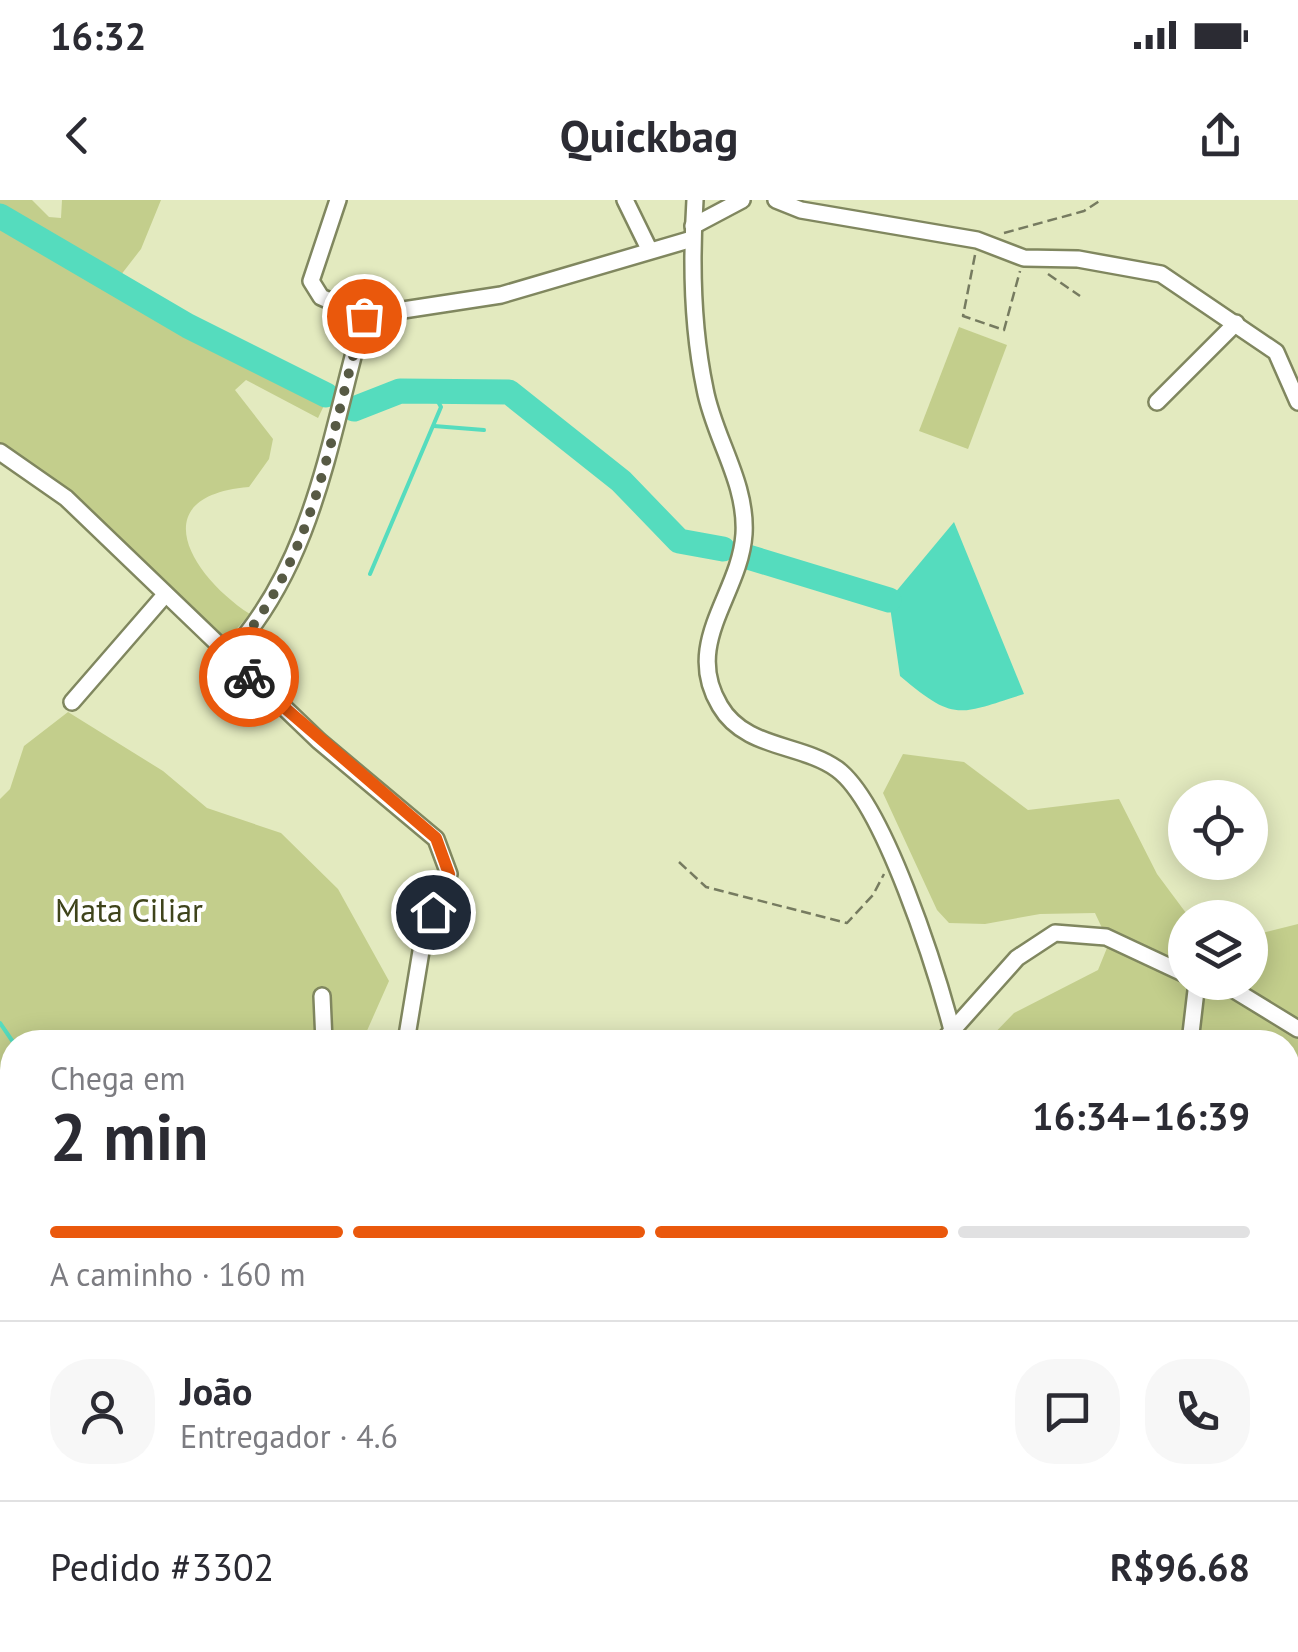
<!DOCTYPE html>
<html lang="pt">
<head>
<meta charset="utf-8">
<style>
  :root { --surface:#fff; --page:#f7f7f7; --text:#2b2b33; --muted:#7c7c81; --line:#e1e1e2; --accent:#ea580c }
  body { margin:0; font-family:"PT Sans",sans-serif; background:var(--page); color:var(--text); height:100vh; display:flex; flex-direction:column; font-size:38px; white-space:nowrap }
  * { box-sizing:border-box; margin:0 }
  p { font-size:32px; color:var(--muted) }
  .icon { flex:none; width:55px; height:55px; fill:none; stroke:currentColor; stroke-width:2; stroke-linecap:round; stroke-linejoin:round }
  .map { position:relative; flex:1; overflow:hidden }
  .panel { position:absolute; left:0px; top:830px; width:1300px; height:622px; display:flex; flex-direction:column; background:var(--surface); border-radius:40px 40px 0 0; box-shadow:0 5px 25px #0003 }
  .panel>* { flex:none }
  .buttons { position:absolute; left:1168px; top:580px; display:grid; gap:20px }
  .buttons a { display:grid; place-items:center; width:100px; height:100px; border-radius:50%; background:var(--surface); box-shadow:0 5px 25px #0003; font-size:50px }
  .pin { position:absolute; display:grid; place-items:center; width:85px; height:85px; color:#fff; margin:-42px; border:5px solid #fff; border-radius:50%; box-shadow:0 2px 10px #0007 }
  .courier { position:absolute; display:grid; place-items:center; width:100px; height:100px; margin:-50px; border:8px solid #ea580c; border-radius:50%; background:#fff; color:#222; box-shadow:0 2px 12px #0007 }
  .head em { font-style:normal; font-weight:700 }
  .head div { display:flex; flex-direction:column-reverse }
  .head { display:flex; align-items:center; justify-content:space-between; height:170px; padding:0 50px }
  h1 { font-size:65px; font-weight:700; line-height:75px }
  .bar { display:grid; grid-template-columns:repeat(4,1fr); gap:15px 10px; align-content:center; height:120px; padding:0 50px }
  .bar i { height:12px; border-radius:8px; background:var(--line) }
  .bar .selected { background:var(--accent) }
  .bar p { grid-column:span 4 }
  .line { display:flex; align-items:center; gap:25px; padding:0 50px; border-top:2px solid var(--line) }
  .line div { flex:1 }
  .round { display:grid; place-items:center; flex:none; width:105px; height:105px; border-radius:40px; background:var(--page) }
  .status { display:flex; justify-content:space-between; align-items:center; height:70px; padding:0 50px; background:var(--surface); direction:ltr }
  .status svg { height:28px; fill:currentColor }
  header { display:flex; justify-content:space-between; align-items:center; height:130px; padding:0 50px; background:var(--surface); font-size:45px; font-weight:700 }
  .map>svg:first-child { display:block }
</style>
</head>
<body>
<div class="status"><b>16:32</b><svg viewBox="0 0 49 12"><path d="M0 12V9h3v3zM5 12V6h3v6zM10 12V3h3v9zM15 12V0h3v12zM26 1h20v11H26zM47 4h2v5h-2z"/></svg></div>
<header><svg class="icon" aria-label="back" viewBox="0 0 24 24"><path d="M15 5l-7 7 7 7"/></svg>Quickbag<svg class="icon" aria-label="share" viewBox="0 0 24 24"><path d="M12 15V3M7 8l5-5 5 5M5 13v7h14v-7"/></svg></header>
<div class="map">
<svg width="1298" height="1452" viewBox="0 0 1298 1452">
  <rect width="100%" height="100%" fill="#e3eabf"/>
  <g fill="#c3ce8c">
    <path d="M0,0H32L49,17L61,18L62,0H161L141,49L117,80L330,193L318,218L246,180L235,190L273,239L269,259L249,287C142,296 191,376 250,414L223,444L83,305L0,244Z"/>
    <polygon points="959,127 1007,145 968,249 919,231"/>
    <polygon points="68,512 163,571 207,608 281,633 338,689 389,781 362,842 12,842 12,1204 0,1226 0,599 10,589 24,546"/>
    <polygon points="903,554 964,562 1028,610 1119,599 1157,674 1189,717 1185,718 1185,782 1250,782 1250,736 1298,724 1298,1452 919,1452 924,1440 1288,1440 1288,842 986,842 1014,813 1098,770 1109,743 1095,713 1040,714 985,724 949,723 937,710 883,593"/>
  </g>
  <path fill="#55dcbe" d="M954,322L1024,494C957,515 955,522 900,476L889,400Z"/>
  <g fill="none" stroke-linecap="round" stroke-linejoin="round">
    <g stroke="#55dcbe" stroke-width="4">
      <polyline points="434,226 484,230"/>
      <polyline points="370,374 441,207 432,191"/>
      <polyline points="0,823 13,842"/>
    </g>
    <g stroke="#55dcbe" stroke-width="25">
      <polyline points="0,16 188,126 326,195"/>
      <polyline points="354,209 400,191 509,192 621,281 679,341 723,349"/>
      <polyline points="748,357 889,400"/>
    </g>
    <defs>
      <g id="minor">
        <polyline points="338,0 311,81 321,97 364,116"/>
        <polyline points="625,0 649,49"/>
        <path d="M695,0C691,62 692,127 705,189C714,238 747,282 744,334C740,395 682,443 720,506C745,549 800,543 837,569C884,603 936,770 952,830"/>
        <polyline points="776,0 801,10 977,40 1024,58 1078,59 1161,74 1276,152 1298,202"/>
        <polyline points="693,26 742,0"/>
        <polyline points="1157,202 1236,123"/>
        <polyline points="0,252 66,298 319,541 436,639 449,674 422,745 406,842"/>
        <path d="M227,457C315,364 330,234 364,116L501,95L692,39"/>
        <polyline points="72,502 164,396"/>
        <polyline points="1208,782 1231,788 1298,829"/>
        <polyline points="322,796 324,842"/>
        <polyline points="942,842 1017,758 1055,733 1106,737 1185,774"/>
        <polyline points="1190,842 1197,782"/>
        <polyline points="0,1308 12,1275"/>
        <polyline points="133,1440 133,1452"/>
        <polyline points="358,1452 374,1440"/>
      </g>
    </defs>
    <use href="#minor" stroke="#80875f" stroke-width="20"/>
    <g stroke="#767b60" stroke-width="2.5" stroke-dasharray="10 5" stroke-linecap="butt">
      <polyline points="1004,33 1084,11 1101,0"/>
      <polyline points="975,55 963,116 1004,130 1020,71"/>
      <polyline points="1048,74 1080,96"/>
      <polyline points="679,662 706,687 847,723 873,695 884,674"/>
      <polyline points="231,1452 259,1440"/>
      <polyline points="751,1452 747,1449 754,1440"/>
      <polyline points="784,1452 785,1440"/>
      <polyline points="847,1452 848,1440"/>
    </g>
    <use href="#minor" stroke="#fff" stroke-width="15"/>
  </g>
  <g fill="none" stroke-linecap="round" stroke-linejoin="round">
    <path stroke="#575a44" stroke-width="10" stroke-dasharray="0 18" d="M249,477L227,457C315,364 330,234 364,116"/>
    <polyline stroke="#ea580c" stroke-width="12" points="249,477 436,638 449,674 433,712"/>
  </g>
  <g text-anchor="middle" stroke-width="8" stroke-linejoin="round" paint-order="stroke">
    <g font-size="32" fill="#3f441b" stroke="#fff">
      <text x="129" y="722">Mata Ciliar</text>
    </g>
  </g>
</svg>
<div class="buttons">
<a><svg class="icon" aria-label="locate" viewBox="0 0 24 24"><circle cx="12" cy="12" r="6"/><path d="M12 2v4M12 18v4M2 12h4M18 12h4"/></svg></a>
<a><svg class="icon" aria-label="layers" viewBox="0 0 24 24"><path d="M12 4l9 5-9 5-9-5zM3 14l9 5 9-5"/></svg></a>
</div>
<div class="pin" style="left:364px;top:116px;background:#ea580c"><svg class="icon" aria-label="bag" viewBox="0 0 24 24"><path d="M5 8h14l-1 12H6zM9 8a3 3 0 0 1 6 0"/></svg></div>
<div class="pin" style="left:433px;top:712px;background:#1f2937"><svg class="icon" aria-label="home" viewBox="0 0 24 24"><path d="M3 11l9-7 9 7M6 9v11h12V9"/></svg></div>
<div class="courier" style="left:249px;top:477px"><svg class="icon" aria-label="bike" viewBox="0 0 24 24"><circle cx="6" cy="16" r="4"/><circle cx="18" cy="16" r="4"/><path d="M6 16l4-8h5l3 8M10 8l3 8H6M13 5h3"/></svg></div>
<section class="panel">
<div class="head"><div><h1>2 min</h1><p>Chega em</p></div><em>16:34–16:39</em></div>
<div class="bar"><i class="selected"></i><i class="selected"></i><i class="selected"></i><i></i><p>A caminho · 160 m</p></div>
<div class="line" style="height:180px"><a class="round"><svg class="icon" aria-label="person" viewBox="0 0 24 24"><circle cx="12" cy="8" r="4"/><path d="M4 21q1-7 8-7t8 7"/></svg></a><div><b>João</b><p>Entregador · 4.6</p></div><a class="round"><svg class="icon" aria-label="chat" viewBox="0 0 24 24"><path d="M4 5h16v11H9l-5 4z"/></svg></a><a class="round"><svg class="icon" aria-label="phone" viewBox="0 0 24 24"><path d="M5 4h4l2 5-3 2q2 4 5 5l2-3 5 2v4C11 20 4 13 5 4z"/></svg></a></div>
<div class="line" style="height:130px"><div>Pedido #3302</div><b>R$96.68</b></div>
</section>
</div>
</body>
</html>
